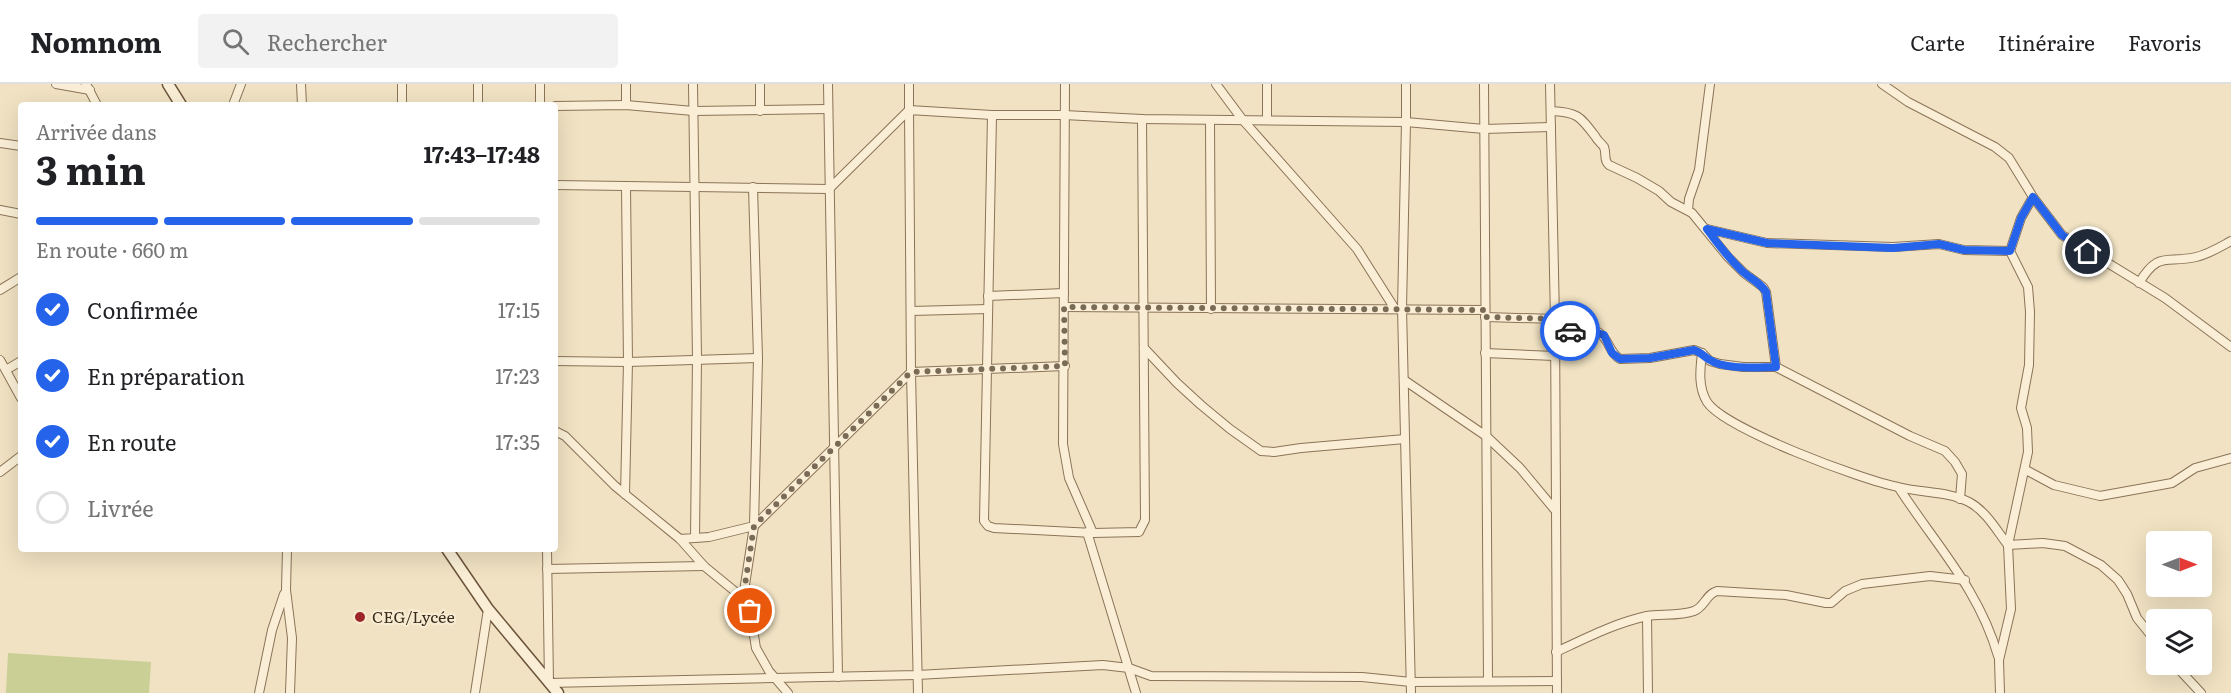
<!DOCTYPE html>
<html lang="fr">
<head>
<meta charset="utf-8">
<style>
  :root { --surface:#fff; --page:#f2f2f2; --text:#202124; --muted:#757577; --line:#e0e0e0; --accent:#2563eb }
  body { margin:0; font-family:Literata,serif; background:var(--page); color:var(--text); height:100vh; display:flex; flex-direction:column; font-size:22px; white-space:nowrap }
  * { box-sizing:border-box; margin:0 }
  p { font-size:20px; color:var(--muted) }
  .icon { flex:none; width:33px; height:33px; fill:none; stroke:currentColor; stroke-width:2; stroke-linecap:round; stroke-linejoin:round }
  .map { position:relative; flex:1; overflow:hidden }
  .panel { position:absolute; left:18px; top:18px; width:540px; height:450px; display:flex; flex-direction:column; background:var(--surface); border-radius:6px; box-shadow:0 6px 24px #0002 }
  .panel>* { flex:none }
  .needle { width:39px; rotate:90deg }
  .fabs { position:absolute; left:2146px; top:447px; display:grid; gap:12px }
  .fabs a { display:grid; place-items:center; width:66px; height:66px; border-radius:6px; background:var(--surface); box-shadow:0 6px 24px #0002; font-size:30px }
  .pin { position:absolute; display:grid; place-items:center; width:51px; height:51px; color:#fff; margin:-26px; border:3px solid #fff; border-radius:50%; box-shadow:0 2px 6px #0007 }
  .courier { position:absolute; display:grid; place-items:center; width:60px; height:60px; margin:-30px; border:4px solid #2563eb; border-radius:50%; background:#fff; color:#222; box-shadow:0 2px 8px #0007 }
  .summary em { font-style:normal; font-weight:700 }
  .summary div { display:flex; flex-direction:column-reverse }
  .summary { display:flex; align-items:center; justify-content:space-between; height:102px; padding:0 18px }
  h1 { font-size:39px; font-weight:700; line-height:45px }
  .bar { display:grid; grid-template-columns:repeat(4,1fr); gap:9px 6px; align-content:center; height:72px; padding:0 18px }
  .bar i { height:8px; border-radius:4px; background:var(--line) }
  .bar .on { background:var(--accent) }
  .bar p { grid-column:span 4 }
  ol { padding:0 18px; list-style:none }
  li { display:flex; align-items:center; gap:18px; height:66px }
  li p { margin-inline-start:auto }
  li .icon { padding:6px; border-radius:50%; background:var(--accent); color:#fff; stroke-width:4 }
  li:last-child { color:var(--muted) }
  li i { width:33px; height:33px; border:3px solid var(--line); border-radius:50% }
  header { display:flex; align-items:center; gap:36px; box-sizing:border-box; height:84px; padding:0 30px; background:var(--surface); border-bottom:2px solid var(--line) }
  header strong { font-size:28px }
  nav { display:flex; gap:33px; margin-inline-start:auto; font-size:21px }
  .search { width:420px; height:54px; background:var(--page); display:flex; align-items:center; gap:15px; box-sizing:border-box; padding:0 21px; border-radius:6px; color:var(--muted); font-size:22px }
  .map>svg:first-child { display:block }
</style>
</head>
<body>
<header>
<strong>Nomnom</strong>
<div class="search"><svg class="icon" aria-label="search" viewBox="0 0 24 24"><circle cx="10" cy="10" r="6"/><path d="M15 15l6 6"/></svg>Rechercher</div>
<nav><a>Carte</a><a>Itinéraire</a><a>Favoris</a></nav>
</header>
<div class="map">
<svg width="2231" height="609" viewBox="0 0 2231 609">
  <rect width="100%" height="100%" fill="#f0e2c2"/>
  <polygon fill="#c9cf95" points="8,569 151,578 149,609 6,609"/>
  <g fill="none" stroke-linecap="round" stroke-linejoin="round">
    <defs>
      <g id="street">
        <polyline points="56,0 90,6"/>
        <polyline points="86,0 97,21"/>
        <polyline points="301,0 302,21"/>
        <polyline points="402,0 402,21"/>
        <polyline points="540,0 540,21"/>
        <polyline points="626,0 626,21"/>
        <polyline points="760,0 760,27"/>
        <polyline points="828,0 838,593"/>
        <polyline points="1065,0 1063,360 1069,394 1093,449"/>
        <polyline points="1216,0 1242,35 1357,165 1395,225"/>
        <polyline points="1267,0 1267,35"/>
        <polyline points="1406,0 1406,38 1484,45 1551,43"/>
        <polyline points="1484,0 1488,597"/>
        <polyline points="1550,0 1555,235 1557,609"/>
        <polyline points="1882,0 1908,18 1995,63 2009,74 2033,113 2062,151 2165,214 2231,263"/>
        <polyline points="233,21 241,0"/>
        <polyline points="478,21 478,0"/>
        <polyline points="555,22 626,21 693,27 828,25"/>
        <path d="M1551,27C1577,28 1580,32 1595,52C1597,56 1601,59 1604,63C1607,71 1603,76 1609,81L1637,94L1659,107L1671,118L1692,129L1728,173L1744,189L1763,203L1766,208L1776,283"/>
        <polyline points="992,31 984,437 988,442 994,444 1093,449 1139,448 1145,436 1142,35"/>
        <polyline points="1210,37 1211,225"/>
        <polyline points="0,59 21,62"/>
        <polyline points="555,101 829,105 909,26 909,0"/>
        <polyline points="0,126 21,130"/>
        <polyline points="1688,126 1689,115 1699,86 1710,0"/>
        <polyline points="1707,145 1767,159 1893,163 1939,160 1964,166 2010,167 2021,134 2033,113"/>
        <path d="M2139,199C2159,166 2166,180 2196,173C2209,170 2220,163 2231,157"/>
        <polyline points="0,206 21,193"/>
        <polyline points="988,212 1064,209"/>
        <polyline points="1064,223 1485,226"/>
        <polyline points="911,227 988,225"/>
        <polyline points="1485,233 1555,235"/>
        <path d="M1555,247L1598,248C1610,255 1608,268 1620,275L1650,274L1694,266L1702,269L1710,277L1720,280L1743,283H1776L1910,352L1945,367L1955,378L1962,390L1960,415"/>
        <polyline points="1144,264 1177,299 1201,321 1230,345 1261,367 1274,368 1301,364 1405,355"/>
        <polyline points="1485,269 1555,272"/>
        <path d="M1702,269C1700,286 1698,303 1707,318C1725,345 1862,396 1898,403C1921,409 1947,407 1969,418C1986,427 1997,447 2008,461"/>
        <polyline points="0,276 21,314"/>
        <polyline points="555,277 628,278 758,274"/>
        <polyline points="6,286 21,277"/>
        <polyline points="1404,296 1486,352 1520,384 1555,426"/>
        <polyline points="555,347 565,352 615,402 680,455 704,482 743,514 750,527 756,564 769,587 788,609"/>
        <polyline points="2026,386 2054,401 2100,412 2172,399 2195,384 2231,374"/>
        <polyline points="0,388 21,372"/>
        <path d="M1899,404C1935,460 1979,505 1998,572"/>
        <polyline points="625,410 628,278 626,103"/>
        <polyline points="1087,448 1136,609"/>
        <polyline points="695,454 709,453 754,442 758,274 753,103"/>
        <polyline points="680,455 695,454 697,274 693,0"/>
        <polyline points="2008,461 2043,459 2065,462 2101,481 2118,496 2127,510 2137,534 2157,559"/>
        <polyline points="287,465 286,506 292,554 290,609"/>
        <polyline points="547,465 549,599 917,591 1103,581 1129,584 1151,592 1362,593 1411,598 1557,597"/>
        <polyline points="547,485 704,482"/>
        <polyline points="743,514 754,442 911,288 909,26 992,31 1064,31 1142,35 1406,38 1402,224 1411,609"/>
        <polyline points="1647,532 1648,609"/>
        <path d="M1556,568C1586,554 1615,539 1647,532C1661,530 1681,532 1694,527C1705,523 1706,510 1717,507L1786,511L1826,519H1831L1845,507L1862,500L1930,492L1965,496"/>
        <polyline points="2174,580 2201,609"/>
        <polyline points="259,609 272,546 284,510"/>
        <polyline points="475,609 488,525"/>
        <polyline points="918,609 911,288 1065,282"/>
        <polyline points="2000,609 1999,576 2011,525 2008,461 2028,368 2027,344 2021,324 2029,281 2030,228 2028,203 2010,167"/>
      </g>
      <g id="secondary">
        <polyline points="168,0 181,21"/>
        <polyline points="447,465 488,525 558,609"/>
      </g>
    </defs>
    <use href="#street" stroke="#8b7358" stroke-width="10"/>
    <use href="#secondary" stroke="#6d543b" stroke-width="13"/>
    <use href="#street" stroke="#faefd6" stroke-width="8"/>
    <use href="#secondary" stroke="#faefd6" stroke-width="10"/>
  </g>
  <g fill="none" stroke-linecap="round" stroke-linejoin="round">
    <polyline stroke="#7a6b57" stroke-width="6" stroke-dasharray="0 10.8" points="750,527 743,514 754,442 911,288 1065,282 1064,223 1485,226 1485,233 1555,235 1555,246 1570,247"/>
    <path stroke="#2563eb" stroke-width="8" d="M1570,247H1590L1604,251L1612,269L1620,275L1650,274L1694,266C1701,268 1704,273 1710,276C1725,286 1758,283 1776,283L1766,208C1760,198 1749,194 1741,186C1728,173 1717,159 1707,145L1767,159L1893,164L1939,160L1964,166L2010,167L2021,134L2033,113L2062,151L2088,168"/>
  </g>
  <circle fill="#9d2527" stroke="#f7ecd2" stroke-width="2" cx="360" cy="533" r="6"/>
  <g text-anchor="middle" stroke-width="4.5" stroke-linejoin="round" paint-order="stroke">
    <g font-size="16" fill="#3a2b1d" stroke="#f7ecd2" text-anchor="start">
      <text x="372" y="539">CEG/Lycée</text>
    </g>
  </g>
</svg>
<div class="fabs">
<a><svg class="needle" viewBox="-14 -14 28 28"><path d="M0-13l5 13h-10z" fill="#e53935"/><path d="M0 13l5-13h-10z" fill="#757577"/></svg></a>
<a><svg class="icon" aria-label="layers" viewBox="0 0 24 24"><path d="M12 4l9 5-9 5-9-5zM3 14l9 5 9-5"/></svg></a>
</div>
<div class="pin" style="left:750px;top:527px;background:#ea580c"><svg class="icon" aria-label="bag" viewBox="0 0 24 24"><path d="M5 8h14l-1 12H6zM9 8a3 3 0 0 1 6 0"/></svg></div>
<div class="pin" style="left:2088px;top:168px;background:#1f2937"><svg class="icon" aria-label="home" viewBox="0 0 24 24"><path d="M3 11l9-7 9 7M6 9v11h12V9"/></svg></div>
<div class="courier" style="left:1570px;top:247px"><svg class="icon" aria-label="car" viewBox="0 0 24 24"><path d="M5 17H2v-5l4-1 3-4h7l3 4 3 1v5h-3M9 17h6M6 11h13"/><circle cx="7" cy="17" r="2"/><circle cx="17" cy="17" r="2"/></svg></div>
<section class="panel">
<div class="summary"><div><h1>3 min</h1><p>Arrivée dans</p></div><em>17:43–17:48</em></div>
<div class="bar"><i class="on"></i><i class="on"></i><i class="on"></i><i></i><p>En route · 660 m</p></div>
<ol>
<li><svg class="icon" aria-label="check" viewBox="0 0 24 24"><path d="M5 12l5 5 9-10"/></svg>Confirmée<p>17:15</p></li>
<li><svg class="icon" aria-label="check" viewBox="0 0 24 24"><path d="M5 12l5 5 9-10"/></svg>En préparation<p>17:23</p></li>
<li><svg class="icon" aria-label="check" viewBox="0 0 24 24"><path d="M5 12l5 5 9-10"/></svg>En route<p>17:35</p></li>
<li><i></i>Livrée</li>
</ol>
</section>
</div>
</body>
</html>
